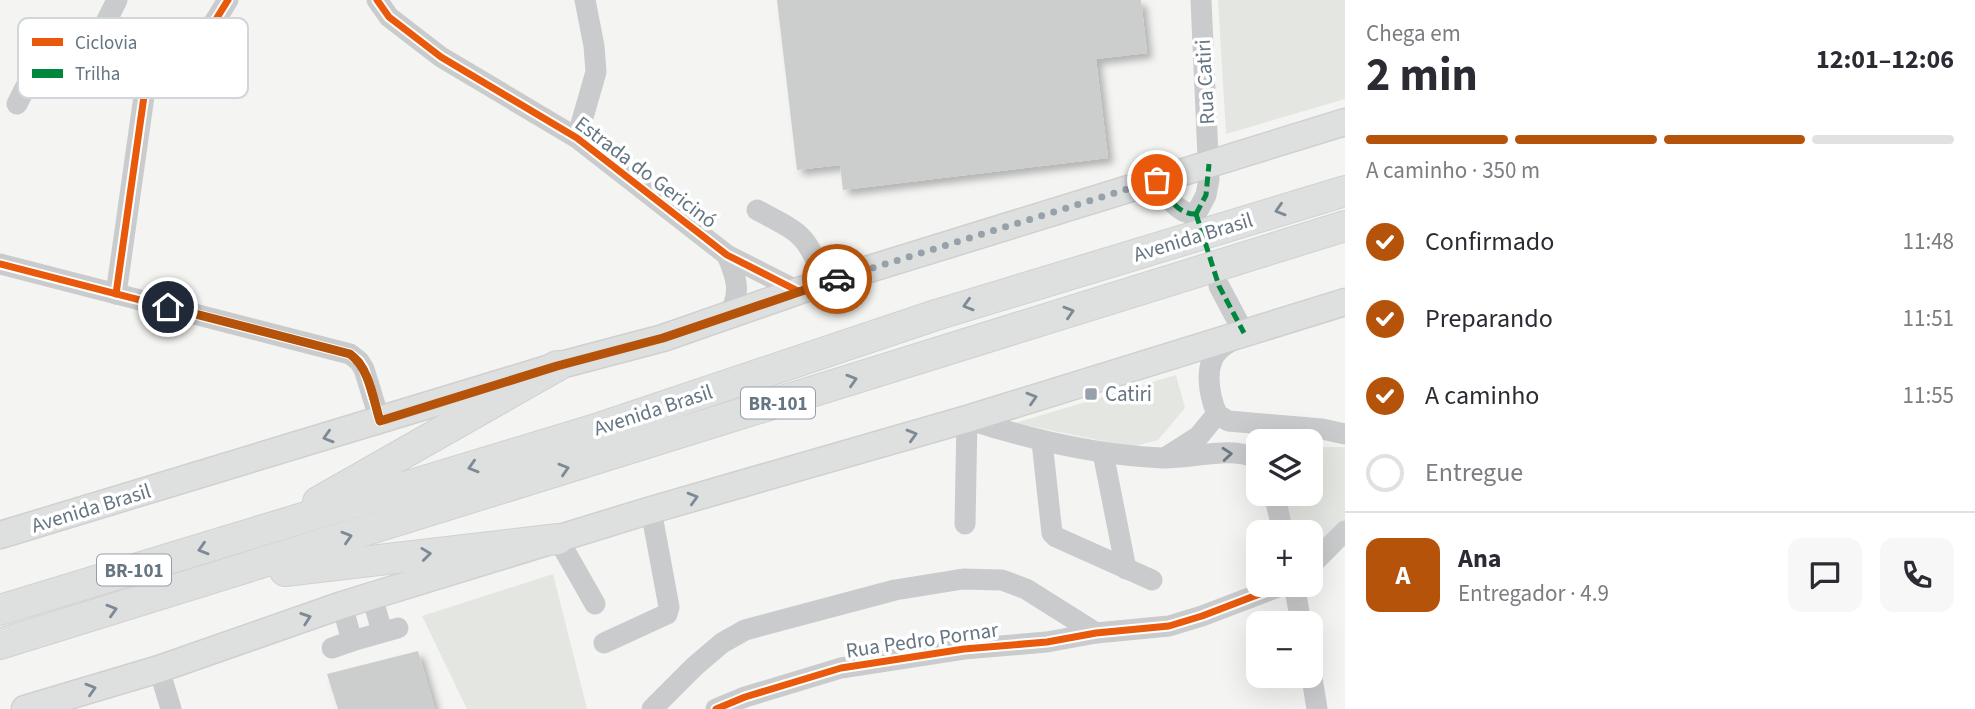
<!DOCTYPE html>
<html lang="pt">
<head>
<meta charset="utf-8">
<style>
  :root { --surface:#fff; --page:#f7f7f7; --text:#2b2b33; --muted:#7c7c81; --line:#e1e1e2; --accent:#b45309 }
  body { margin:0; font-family:"Source Sans 3",sans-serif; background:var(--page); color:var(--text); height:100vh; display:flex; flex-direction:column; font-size:26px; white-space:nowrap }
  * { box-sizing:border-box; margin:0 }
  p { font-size:23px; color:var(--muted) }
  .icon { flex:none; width:38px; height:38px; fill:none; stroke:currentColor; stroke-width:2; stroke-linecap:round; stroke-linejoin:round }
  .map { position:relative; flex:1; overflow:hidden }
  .side { display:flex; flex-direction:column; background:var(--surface); width:630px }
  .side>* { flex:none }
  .tools { position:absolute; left:1246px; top:429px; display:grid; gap:14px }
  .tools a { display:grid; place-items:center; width:77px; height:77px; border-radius:14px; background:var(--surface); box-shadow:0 7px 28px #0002; font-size:35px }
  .pin { position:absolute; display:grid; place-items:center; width:60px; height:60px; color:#fff; margin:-30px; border:4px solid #fff; border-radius:50%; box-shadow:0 2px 7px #0007 }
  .courier { position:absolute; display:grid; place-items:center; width:70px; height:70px; margin:-35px; border:5px solid #b45309; border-radius:50%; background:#fff; color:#222; box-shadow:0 2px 9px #0007 }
  .headline em { font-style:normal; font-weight:700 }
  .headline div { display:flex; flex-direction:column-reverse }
  .headline { display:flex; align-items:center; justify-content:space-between; height:119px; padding:0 21px }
  h1 { font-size:46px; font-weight:700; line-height:52px }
  .bar { display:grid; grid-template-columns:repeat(4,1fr); gap:10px 7px; align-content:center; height:84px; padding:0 21px }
  .bar i { height:9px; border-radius:5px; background:var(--line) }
  .bar .on { background:var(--accent) }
  .bar p { grid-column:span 4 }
  .line { display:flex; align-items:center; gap:18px; padding:0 21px; border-top:2px solid var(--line) }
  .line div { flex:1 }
  .round { display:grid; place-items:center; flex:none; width:74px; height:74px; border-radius:14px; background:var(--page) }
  ol { padding:0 21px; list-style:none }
  li { display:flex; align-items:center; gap:21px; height:77px }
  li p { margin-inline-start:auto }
  li .icon { padding:7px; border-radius:50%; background:var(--accent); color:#fff; stroke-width:4 }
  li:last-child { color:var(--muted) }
  li i { width:38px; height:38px; border:4px solid var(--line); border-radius:50% }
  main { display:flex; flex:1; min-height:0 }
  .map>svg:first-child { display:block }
</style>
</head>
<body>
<main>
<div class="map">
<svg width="1345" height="709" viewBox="0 0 1345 709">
  <defs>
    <filter id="shadow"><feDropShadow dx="5.5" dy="5.5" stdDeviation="3.5" flood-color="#0004"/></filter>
  </defs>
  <rect width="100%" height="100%" fill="#f4f4f3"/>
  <g fill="#e4e7e1">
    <polygon points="1218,0 1345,0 1345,99 1226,134"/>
    <polygon points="1176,375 1185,408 1158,440 1132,447 1015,423"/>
    <polygon points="1316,447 1345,447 1345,523 1315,549 1311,549 1311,532 1291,532 1284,494 1311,494 1311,448"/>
    <polygon points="553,574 587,709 467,709 422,616"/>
  </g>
  <g fill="#cccece" filter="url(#shadow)">
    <polygon points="777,0 1141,0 1147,53 1096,59 1108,158 843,190 840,165 797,170"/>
    <polygon points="418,651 435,709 338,709 327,674"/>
  </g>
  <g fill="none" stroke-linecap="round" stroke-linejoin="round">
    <defs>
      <g id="major">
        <polyline points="0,535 557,366 663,338 798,291 1345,122"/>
        <polyline points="25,709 159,669 342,605 651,510 967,419 1345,302"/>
      </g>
      <g id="highway">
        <polyline points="318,502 557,366"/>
        <polyline points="285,571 558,539"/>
        <polyline points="0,610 599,428 936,315 1345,191"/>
        <polyline points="0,644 1345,226"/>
      </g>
    </defs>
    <use href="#major" stroke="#d0d0d1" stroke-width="29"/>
    <use href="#highway" stroke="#d0d1d1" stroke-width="32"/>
    <g stroke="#cacbcc" stroke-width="21">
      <polyline points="377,0 389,17 441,57 577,138 727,255 798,291"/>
      <polyline points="17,104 25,88 44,74 79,58 94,46 117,0"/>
      <polyline points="577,138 596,72 594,46 585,0"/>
      <path d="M1157,180C1166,194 1177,215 1196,214"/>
      <path d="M757,210C804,235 805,233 825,282"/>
      <polyline points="1196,214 1206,195 1209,179 1201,0"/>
      <path d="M727,255C736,276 742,293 729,314"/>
      <polyline points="0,264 350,354 359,361 364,369 380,421"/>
      <path d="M1219,286L1244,333C1236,338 1227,343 1220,349C1203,364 1209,395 1217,414L1228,421L1322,429L1345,434"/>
      <path d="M116,294L149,61L154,52L162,48C169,49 178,52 184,52C199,52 220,12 228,0"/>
      <polyline points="1042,442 1052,533 1056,537 1152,580"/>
      <polyline points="1103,453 1126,569"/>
      <polyline points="1166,457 1199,436 1217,414"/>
      <polyline points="1274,494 1283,532"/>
      <path d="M965,524L967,419C1031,440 1095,455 1162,458C1193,459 1230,445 1258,459"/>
      <polyline points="558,539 595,604"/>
      <polyline points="1311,565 1345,531"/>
      <polyline points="1294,584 1301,623"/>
      <polyline points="372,596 382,632"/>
      <polyline points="352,641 398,628"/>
      <polyline points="604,643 667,614 669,607 651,510"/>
      <polyline points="332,648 352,641 342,605"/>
      <polyline points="159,669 171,709"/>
      <polyline points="1311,672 1317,709"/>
      <polyline points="652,709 695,666 722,643 745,630 895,590 963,579 1002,580 1026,589 1096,633"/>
      <polyline points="716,709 745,697 841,668 964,649 1047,642 1096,633 1169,626 1202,616 1286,584"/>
    </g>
    <use href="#major" stroke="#dedfdf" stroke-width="26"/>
    <use href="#highway" stroke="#dedfdf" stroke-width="30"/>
    <g stroke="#00873e" stroke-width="5" stroke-dasharray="10 5" stroke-linecap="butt">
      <path d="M1157,180C1166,194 1177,215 1196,214"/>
      <polyline points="1196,214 1219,286 1244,333"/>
      <polyline points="1196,214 1206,195 1209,164"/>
    </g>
    <defs>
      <g id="cycleway">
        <polyline points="377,0 389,17 441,57 577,138 727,255 798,291"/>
        <polyline points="0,264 350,354 359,361 364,369 380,421"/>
        <path d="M116,294L149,61L154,52L162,48C169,49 178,52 184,52C199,52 220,12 228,0"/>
        <polyline points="716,709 745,697 841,668 964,649 1047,642 1096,633 1169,626 1202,616 1286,584"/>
      </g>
    </defs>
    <use href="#cycleway" stroke="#fff" stroke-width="11"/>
    <use href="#cycleway" stroke="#e8590c" stroke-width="7"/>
  </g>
  <defs><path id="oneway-chevron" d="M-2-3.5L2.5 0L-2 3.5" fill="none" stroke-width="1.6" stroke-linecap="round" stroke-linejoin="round" transform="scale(1.75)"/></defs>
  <g stroke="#7d8a95">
    <use href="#oneway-chevron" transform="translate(1280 210) rotate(163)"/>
    <use href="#oneway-chevron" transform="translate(968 305) rotate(163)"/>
    <use href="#oneway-chevron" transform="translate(1069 312) rotate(-17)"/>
    <use href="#oneway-chevron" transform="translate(852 380) rotate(-17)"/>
    <use href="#oneway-chevron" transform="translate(1032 398) rotate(-17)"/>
    <use href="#oneway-chevron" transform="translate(912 435) rotate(-16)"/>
    <use href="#oneway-chevron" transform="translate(328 437) rotate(163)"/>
    <use href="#oneway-chevron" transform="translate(473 467) rotate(163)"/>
    <use href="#oneway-chevron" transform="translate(564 469) rotate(-17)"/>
    <use href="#oneway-chevron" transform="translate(693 498) rotate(-16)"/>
    <use href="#oneway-chevron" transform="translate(347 537) rotate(-17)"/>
    <use href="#oneway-chevron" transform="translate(203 549) rotate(163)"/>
    <use href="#oneway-chevron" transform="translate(426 554) rotate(-7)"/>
    <use href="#oneway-chevron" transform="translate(112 610) rotate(-17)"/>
    <use href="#oneway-chevron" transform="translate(306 618) rotate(-19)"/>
    <use href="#oneway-chevron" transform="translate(91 689) rotate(-17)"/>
  </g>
  <use stroke="#6a7986" href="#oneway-chevron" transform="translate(1227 454) rotate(-5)"/>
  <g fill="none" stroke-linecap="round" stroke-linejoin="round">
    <polyline stroke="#97a1aa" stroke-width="7" stroke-dasharray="0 12.6" points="837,279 1157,180"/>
    <path stroke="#b45309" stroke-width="9" d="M168,307L350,354C370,369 373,399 380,421L557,366L663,338L837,279"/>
  </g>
  <rect fill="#97a1aa" stroke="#fff" stroke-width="2.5" x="1084" y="387" width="14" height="14" rx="3.5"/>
  <g text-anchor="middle" stroke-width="7" stroke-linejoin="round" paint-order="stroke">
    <g fill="#fff" stroke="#939ea8" stroke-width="2">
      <rect x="741" y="387.5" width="74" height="31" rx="5"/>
      <rect x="97" y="554.5" width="74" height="31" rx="5"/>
    </g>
    <g font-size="19" font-weight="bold" fill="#657582">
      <text x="778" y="410">BR-101</text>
      <text x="134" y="577">BR-101</text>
    </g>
    <g font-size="21" fill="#657582" stroke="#fff">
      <text transform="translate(1205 82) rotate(-93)" y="7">Rua Catiri</text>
      <text transform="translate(646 172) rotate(37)" y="7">Estrada do Gericinó</text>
      <text transform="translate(1193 237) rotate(-17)" y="7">Avenida Brasil</text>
      <text transform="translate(653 410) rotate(-18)" y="7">Avenida Brasil</text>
      <text transform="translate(91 508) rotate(-17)" y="7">Avenida Brasil</text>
      <text transform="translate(922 640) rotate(-8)" y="7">Rua Pedro Pornar</text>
    </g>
    <g font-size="21" fill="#657582" stroke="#fff" text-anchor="start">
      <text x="1105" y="401">Catiri</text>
    </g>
  </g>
  <rect x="18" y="18" width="230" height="80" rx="10" fill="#fff" stroke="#d1d6da" stroke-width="2"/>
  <rect x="32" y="38" width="31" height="8" fill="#e8590c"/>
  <rect x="32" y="69" width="31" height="9" fill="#00873e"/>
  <g font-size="19" fill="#657582">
    <text x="75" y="49">Ciclovia</text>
    <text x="75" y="80">Trilha</text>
  </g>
</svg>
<div class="tools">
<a><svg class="icon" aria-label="layers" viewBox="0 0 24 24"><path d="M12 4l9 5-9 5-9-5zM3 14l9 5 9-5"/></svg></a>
<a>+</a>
<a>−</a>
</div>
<div class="pin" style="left:1157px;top:180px;background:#ea580c"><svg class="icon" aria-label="bag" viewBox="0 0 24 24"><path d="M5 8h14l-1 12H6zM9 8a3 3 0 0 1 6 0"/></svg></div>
<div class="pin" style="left:168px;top:307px;background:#1f2937"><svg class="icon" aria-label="home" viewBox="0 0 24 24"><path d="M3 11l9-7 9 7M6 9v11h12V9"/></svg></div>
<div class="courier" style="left:837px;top:279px"><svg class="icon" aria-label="car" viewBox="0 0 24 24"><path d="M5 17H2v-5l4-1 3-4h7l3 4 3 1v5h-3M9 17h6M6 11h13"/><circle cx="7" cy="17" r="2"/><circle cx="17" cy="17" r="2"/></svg></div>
</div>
<section class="side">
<div class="headline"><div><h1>2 min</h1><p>Chega em</p></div><em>12:01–12:06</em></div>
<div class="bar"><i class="on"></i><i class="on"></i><i class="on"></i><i></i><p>A caminho · 350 m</p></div>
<ol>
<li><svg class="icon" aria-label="check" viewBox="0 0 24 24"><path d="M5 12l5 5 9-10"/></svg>Confirmado<p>11:48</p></li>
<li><svg class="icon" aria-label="check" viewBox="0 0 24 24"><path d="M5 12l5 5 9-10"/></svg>Preparando<p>11:51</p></li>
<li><svg class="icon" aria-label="check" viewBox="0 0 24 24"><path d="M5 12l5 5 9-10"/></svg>A caminho<p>11:55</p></li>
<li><i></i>Entregue</li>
</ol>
<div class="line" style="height:126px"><b class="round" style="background:var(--accent);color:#fff">A</b><div><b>Ana</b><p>Entregador · 4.9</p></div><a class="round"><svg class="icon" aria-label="chat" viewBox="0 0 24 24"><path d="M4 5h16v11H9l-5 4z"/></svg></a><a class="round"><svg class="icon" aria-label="phone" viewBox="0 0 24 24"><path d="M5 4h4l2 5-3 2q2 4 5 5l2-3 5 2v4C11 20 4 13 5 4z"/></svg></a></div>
</section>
</main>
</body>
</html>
